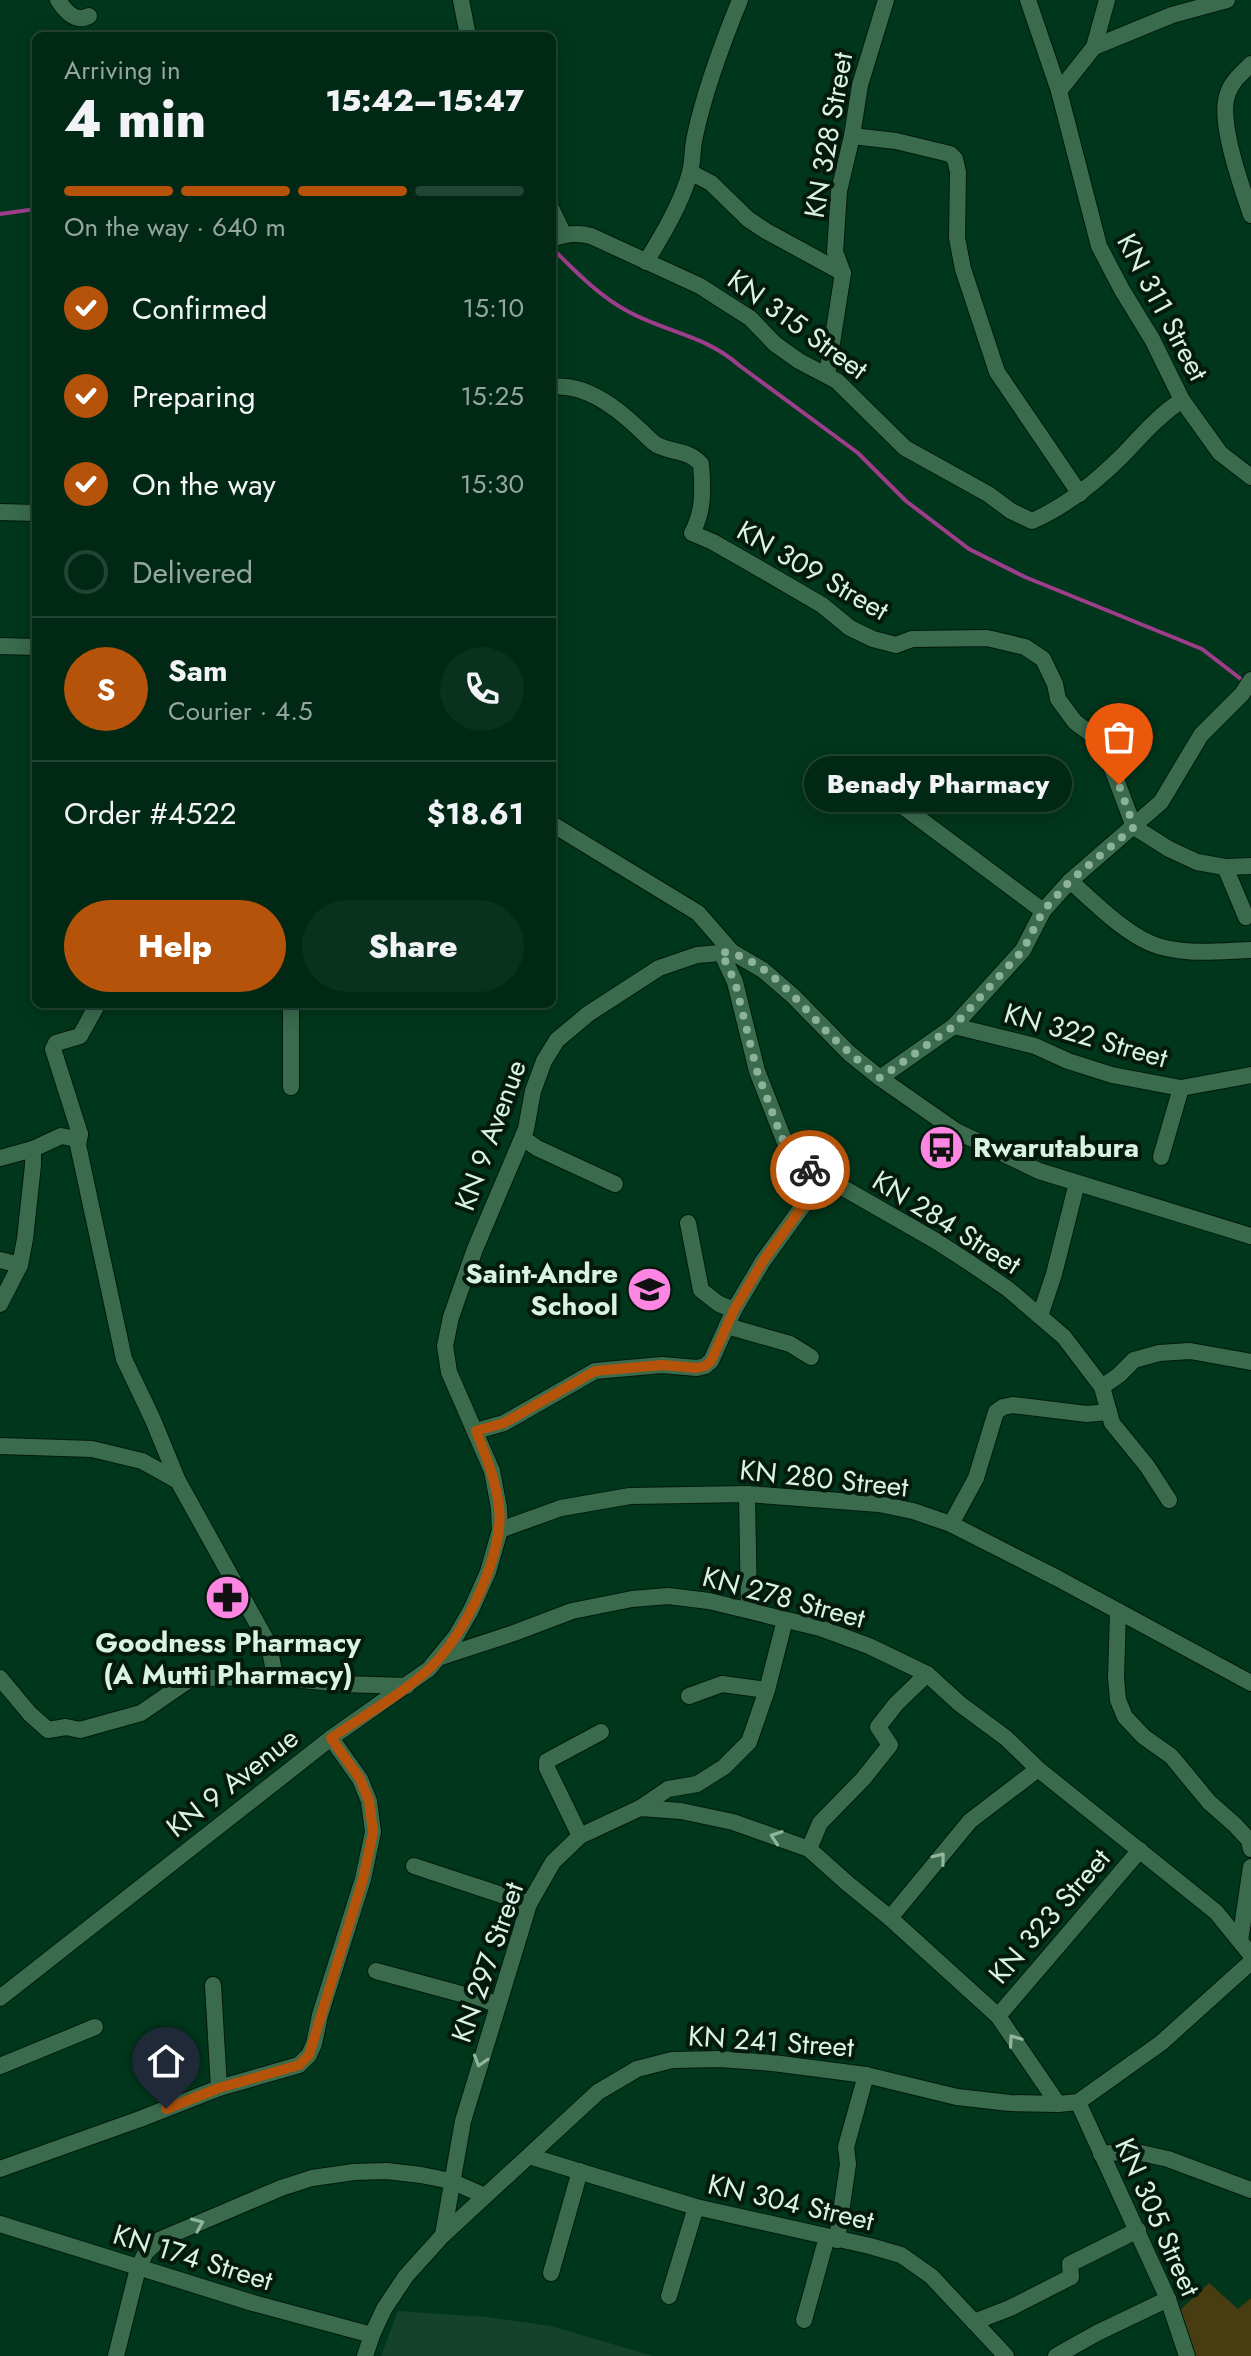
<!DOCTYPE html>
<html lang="en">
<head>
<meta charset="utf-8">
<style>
  :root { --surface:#002815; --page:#0a301e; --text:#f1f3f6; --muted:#95a6a0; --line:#224434; --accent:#b45309 }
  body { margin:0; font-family:Jost,sans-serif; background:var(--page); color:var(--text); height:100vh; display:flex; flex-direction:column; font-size:30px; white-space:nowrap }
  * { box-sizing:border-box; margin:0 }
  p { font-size:26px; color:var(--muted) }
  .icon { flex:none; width:44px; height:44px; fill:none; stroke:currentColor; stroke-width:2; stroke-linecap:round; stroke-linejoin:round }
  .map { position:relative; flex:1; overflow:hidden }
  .side { position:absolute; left:32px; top:32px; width:524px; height:976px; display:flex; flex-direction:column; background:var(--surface); border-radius:12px; box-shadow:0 4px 20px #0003,0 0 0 2px var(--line) }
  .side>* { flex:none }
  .pin { position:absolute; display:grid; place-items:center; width:68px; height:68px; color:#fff; margin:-82px -34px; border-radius:50% 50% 50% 0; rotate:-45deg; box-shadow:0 0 8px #0007 }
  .pin .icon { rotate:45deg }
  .courier { position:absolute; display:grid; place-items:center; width:80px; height:80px; margin:-40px; border:6px solid #b45309; border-radius:50%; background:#fff; color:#222; box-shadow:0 2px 10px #0007 }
  .bubble { position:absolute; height:56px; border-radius:28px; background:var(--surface); box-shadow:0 4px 20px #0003,0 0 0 2px var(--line); font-size:26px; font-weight:800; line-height:56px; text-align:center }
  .headline em { font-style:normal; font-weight:800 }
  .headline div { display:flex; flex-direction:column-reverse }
  .headline { display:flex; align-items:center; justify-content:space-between; height:136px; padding:0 32px }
  h1 { font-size:52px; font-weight:800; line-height:60px }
  .bar { display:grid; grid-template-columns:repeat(4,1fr); gap:12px 8px; align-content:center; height:96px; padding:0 32px }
  .bar i { height:10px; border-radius:6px; background:var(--line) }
  .bar .current { background:var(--accent) }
  .bar p { grid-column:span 4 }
  .line { display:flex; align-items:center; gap:20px; padding:0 32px; border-top:2px solid var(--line) }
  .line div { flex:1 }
  .round { display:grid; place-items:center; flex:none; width:84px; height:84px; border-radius:42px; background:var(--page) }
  ol { padding:0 32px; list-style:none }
  li { display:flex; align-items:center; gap:24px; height:88px }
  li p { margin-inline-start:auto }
  li .icon { padding:8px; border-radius:50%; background:var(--accent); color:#fff; stroke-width:4 }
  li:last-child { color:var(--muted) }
  li i { width:44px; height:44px; border:4px solid var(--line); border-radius:50% }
  .action { display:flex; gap:16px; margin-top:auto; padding:16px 32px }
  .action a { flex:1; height:92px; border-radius:48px; background:var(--accent); color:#fff; font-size:32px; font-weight:800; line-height:92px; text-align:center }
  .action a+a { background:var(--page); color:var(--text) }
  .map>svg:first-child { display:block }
</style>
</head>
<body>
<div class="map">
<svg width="1251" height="2356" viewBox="0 0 1251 2356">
  <rect width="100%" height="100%" fill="#00361c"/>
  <polygon fill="#15422a" points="398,2311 487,2317 551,2326 653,2356 381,2356"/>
  <polygon fill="#483d11" points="1209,2283 1238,2309 1251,2298 1251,2356 1195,2356 1179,2311"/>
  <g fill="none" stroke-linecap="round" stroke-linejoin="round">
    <g stroke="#9e3e8b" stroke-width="4">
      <polyline points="0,214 36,209"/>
      <path d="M552,248C575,271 599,296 629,312C668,333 705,335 740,366L858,453L906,501L969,549L1025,577L1202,649L1246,683"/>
    </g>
    <defs>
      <g id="minor">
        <path d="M58,0C65,11 75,23 89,16"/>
        <polyline points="461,0 468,36"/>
        <polyline points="1028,0 1059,91 1099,246 1122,290 1152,339 1182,400 1220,453 1251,477"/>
        <polyline points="1094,47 1107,0"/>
        <path d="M1251,64C1242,73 1232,81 1228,93C1217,120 1242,187 1251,215"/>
        <polyline points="1059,91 1094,47 1172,15 1227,0"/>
        <polyline points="852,136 896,141 950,154 955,159 958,172 957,238 963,269 997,372 1080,494"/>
        <polyline points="690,172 711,183 748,219 766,231 843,273"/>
        <polyline points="552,210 564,235"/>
        <path d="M552,239C566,234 577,232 591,236L700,286L731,306L750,318L775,344L799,361L837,381L905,448L988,494L1011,511L1032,521C1067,506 1096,482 1123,455C1142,435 1158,416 1182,400"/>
        <path d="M646,262C663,234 681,204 690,173C693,161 692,148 695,136C705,89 722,44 740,0"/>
        <polyline points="827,375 843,273 835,252 839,191 852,136 860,85 886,0"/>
        <path d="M552,387C585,383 616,407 639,429C645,434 650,441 657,445C673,453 689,450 701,464C703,489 704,511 692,533L713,542L755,566L822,605L850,628L873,639L896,645L912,639L987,638L1025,647L1043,659L1055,684L1058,699L1075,722L1102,742L1134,827L1169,849L1197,862L1225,867L1251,866"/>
        <polyline points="0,512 36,513"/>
        <polyline points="0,646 36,647"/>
        <polyline points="885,793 1043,911"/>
        <polyline points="552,824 698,913 732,952"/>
        <polyline points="1225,867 1246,917"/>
        <path d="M1070,881C1093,901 1122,931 1150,943C1180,956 1219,951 1251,950"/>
        <polyline points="721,952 735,982 757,1071 791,1158 936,1241 970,1263 1008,1289 1064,1337 1102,1387 1112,1423 1147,1466 1169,1500"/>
        <polyline points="954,1026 1035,1046 1068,1061 1112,1075 1181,1088 1251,1075"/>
        <polyline points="880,1078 954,1026 1023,950 1043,911 1070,881 1161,802 1201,735 1242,694 1251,680"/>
        <polyline points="291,1087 291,1004"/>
        <polyline points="80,1134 53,1049 56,1043 80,1036 96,1007"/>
        <polyline points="523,1138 537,1148 615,1184"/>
        <polyline points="1161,1157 1181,1088"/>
        <polyline points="0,1158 33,1149 61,1136 72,1138 80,1134 78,1145 124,1359 153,1420 178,1481 269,1645 275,1677"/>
        <polyline points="688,1223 701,1290 719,1304 734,1310"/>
        <polyline points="0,1260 20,1265"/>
        <polyline points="0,1304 20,1265 25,1239 33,1165 33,1149"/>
        <polyline points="1040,1316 1054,1274 1077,1183"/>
        <polyline points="727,1326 790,1344 811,1357"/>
        <polyline points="1102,1387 1119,1375 1134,1360 1159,1353 1190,1351 1251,1362"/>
        <polyline points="476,1431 504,1423 595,1371 662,1365 697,1368 705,1366 711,1361 734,1310 763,1261 823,1178"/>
        <polyline points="0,1446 92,1449 142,1461 178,1481"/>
        <polyline points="747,1494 749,1610"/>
        <polyline points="951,1524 976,1478 996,1412 1003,1407 1013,1405 1087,1414 1109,1412"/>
        <polyline points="500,1530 561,1508 630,1496 747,1494 879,1504 913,1511 951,1524 1057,1578 1251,1683"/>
        <polyline points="1118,1611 1116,1678 1118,1700 1125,1717 1144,1737 1171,1756 1209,1802 1235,1825 1249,1840 1251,1849"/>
        <polyline points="441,1657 514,1633 572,1611 632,1599 668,1596 709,1601 820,1628 869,1646 927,1674 960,1704 1006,1738 1038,1769 1216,1912 1251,1955"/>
        <polyline points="0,1678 30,1714 48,1730 66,1727 80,1730 141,1713 192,1678 275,1677 341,1684 407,1686"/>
        <polyline points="689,1696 722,1684 767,1690"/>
        <polyline points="640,1808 668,1789 697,1784 724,1767 749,1742 767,1690 785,1620"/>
        <polyline points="580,1836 547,1768 547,1761 601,1732"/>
        <polyline points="809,1849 820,1823 863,1779 890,1745 878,1727 896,1704 927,1674"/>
        <polyline points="414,1866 529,1904"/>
        <polyline points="890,1918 970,1821 1038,1769"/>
        <polyline points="1240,1941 1251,1867"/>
        <polyline points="376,1971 498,2004"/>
        <polyline points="213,1985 219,2088"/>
        <polyline points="0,1998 331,1738 429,1669 456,1636 471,1610 488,1572 500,1530 499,1508 492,1471 449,1372 445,1346 451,1317 475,1249 526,1129 533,1091 544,1061 557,1040 588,1014 659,968 697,955 732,952 763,970 793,996 849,1053 880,1078 956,1131 1039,1171 1251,1236"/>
        <polyline points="998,2016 1140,1850"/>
        <polyline points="0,2066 95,2027"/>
        <polyline points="1078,2102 1168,2299 1187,2356"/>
        <polyline points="1101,2154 1132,2151 1168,2159 1251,2190"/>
        <polyline points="529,2156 696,2207 870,2246 901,2255 931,2276 1006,2356"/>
        <polyline points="0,2169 140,2119 219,2088 299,2065 309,2055 314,2044 320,2015 363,1879 373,1832 369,1801 360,1779 331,1738"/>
        <polyline points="0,2224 253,2303 372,2335"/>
        <polyline points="443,2235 463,2121 529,1904 553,1862 580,1836 640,1808 681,1811 733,1822 809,1849 847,1883 890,1918 998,2016 1058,2104"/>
        <polyline points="837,2240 848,2164 846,2147 866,2075"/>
        <polyline points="551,2273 580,2171"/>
        <polyline points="669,2296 696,2207"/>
        <polyline points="804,2320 827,2237"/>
        <polyline points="974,2322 1010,2308 1071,2277 1070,2264 1138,2230"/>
        <polyline points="116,2356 138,2268 146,2252 159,2240 281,2188 312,2178 354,2172 387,2171 421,2175 451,2181 485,2196"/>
        <polyline points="365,2356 372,2335 384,2309 406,2276 443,2235 598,2092 637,2069 672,2060 720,2059 773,2063 866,2075 957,2097 1010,2103 1058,2104 1078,2102 1161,2043 1251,1962"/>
        <polyline points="1056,2356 1097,2333 1168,2299"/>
      </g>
    </defs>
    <use href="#minor" stroke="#021a0c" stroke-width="18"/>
    <use href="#minor" stroke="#3a6b4d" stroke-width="16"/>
  </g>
  <defs><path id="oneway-chevron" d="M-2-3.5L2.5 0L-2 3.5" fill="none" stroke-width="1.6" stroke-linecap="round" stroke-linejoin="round" transform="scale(2)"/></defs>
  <g stroke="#91b69e">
    <use href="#oneway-chevron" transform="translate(776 1837) rotate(-161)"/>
    <use href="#oneway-chevron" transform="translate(940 1858) rotate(-51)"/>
    <use href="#oneway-chevron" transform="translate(1014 2040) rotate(-125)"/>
    <use href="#oneway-chevron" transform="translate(480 2061) rotate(107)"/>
    <use href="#oneway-chevron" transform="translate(198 2224) rotate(-23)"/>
  </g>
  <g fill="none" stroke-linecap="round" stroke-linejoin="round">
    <path stroke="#8cb19c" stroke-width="8" stroke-dasharray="0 14.4" d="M810,1170L791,1158L780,1133L757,1071L735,982L721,952C761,953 802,1006 828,1033C845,1049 862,1064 880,1078L954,1026L1023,950L1043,911L1070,881L1134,827L1119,785"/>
    <path stroke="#b45309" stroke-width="10" d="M166,2109L219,2088L299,2065L309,2055L363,1879L373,1832L369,1801L360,1779L331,1738C363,1716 403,1694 431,1667C464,1636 505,1553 499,1507C496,1481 486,1456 476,1431L504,1423L595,1371L662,1365L697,1368L705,1366L711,1361L734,1310L763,1261L823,1178L810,1170"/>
  </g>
  <defs>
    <symbol id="bus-disc" viewBox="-11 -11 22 22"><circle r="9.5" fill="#fd86e3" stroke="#05190d"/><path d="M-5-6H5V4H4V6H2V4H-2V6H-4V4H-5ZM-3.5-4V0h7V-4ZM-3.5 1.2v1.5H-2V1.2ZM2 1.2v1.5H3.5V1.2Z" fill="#111"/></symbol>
    <symbol id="school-disc" viewBox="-11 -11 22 22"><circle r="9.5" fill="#fd86e3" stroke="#05190d"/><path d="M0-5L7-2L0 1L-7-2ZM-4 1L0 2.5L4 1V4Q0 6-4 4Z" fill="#111"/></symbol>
    <symbol id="pharmacy-disc" viewBox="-11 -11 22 22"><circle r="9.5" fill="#fd86e3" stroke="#05190d"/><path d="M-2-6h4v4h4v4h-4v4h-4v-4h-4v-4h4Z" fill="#111"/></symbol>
  </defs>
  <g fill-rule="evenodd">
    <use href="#bus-disc" x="916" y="1122" width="51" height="51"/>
    <use href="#school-disc" x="624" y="1264" width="51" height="51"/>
    <use href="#pharmacy-disc" x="202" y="1572" width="51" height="51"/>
  </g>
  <g text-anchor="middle" stroke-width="8" stroke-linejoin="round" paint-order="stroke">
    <g font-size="28" fill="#d8f3e1" stroke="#05190d">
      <text transform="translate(828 135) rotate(-80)" y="10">KN 328 Street</text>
      <text transform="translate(1163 307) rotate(62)" y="10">KN 311 Street</text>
      <text transform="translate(798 324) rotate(36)" y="10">KN 315 Street</text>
      <text transform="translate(813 570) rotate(30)" y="10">KN 309 Street</text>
      <text transform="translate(1086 1035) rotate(16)" y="10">KN 322 Street</text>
      <text transform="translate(490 1135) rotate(-70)" y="10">KN 9 Avenue</text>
      <text transform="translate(947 1222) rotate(32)" y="10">KN 284 Street</text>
      <text transform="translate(824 1478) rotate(6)" y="10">KN 280 Street</text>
      <text transform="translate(784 1597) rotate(15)" y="10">KN 278 Street</text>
      <text transform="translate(232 1782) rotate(-38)" y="10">KN 9 Avenue</text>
      <text transform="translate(1049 1916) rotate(-49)" y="10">KN 323 Street</text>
      <text transform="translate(487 1962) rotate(-71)" y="10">KN 297 Street</text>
      <text transform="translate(771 2041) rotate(4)" y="10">KN 241 Street</text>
      <text transform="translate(791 2202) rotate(13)" y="10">KN 304 Street</text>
      <text transform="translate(1158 2217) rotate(66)" y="10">KN 305 Street</text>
      <text transform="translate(193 2257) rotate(17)" y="10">KN 174 Street</text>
    </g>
    <g font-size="28" font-weight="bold" fill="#d8f3e1" stroke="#05190d" text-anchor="start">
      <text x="973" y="1157">Rwarutabura</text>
      <text x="618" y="1283" text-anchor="end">Saint-Andre<tspan x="618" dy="32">School</tspan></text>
      <text x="228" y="1652" text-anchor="middle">Goodness Pharmacy<tspan x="228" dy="32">(A Mutti Pharmacy)</tspan></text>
    </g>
  </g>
</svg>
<div class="pin" style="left:1119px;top:785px;background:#ea580c"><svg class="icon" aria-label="bag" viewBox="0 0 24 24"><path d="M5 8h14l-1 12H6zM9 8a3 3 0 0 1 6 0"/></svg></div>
<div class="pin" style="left:166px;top:2109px;background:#1f2937"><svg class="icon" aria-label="home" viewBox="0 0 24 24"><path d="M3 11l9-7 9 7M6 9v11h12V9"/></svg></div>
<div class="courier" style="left:810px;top:1170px"><svg class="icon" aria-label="bike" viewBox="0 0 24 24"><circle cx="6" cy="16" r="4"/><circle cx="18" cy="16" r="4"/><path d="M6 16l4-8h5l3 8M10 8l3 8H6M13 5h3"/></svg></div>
<div class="bubble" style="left:804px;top:756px;width:268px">Benady Pharmacy</div>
<section class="side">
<div class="headline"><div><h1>4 min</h1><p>Arriving in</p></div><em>15:42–15:47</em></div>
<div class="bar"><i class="current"></i><i class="current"></i><i class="current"></i><i></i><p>On the way · 640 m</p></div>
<ol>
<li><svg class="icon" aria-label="check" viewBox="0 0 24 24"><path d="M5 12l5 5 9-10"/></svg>Confirmed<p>15:10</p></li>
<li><svg class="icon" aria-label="check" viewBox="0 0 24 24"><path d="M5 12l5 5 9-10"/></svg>Preparing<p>15:25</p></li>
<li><svg class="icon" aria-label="check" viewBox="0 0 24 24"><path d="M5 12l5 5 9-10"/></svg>On the way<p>15:30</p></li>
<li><i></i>Delivered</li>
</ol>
<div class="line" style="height:144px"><b class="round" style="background:var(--accent);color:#fff">S</b><div><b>Sam</b><p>Courier · 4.5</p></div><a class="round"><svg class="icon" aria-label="phone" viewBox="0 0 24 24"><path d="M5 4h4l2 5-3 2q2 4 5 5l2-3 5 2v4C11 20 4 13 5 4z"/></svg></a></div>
<div class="line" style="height:104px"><div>Order #4522</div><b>$18.61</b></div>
<div class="action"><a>Help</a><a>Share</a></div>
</section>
</div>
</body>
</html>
